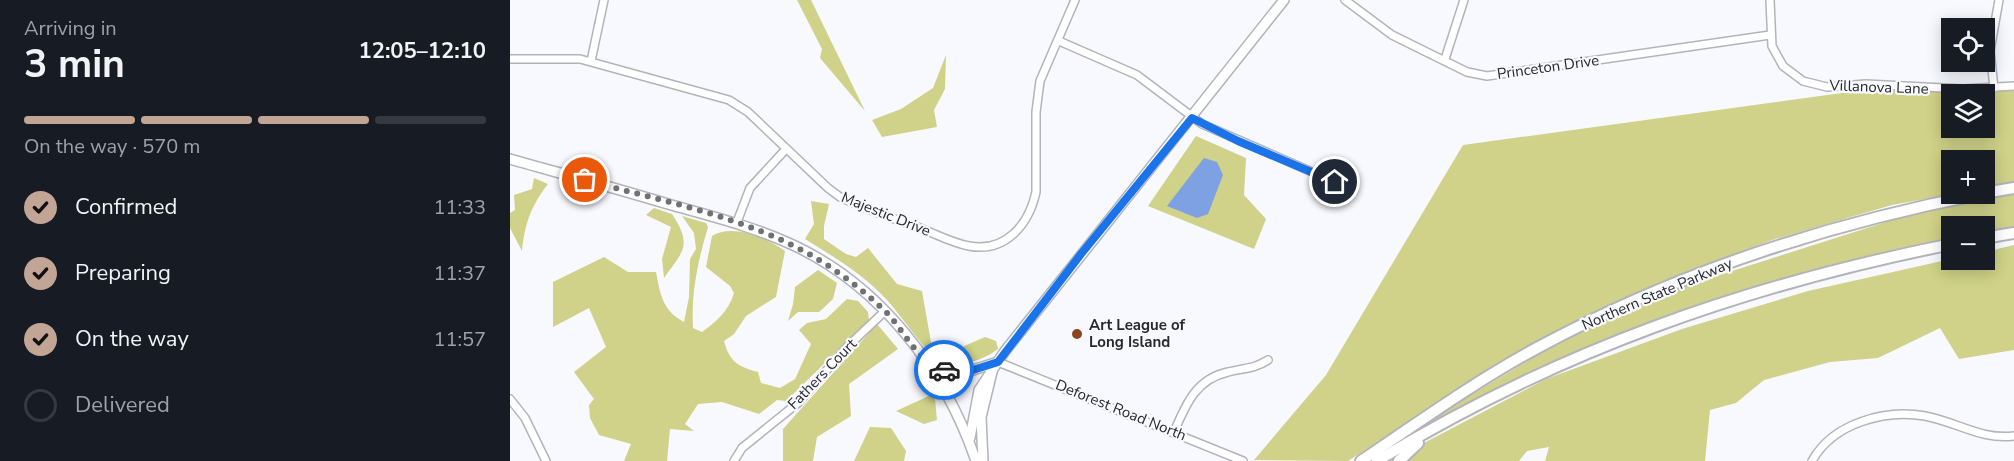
<!DOCTYPE html>
<html lang="en">
<head>
<meta charset="utf-8">
<style>
  :root { --surface:#171b24; --page:#20242c; --text:#f1f3f6; --muted:#9ea1a6; --line:#363941; --accent:#c3a595 }
  body { margin:0; font-family:"Nunito Sans",sans-serif; background:var(--page); color:var(--text); height:100vh; display:flex; flex-direction:column; font-size:22px; white-space:nowrap }
  * { box-sizing:border-box; margin:0 }
  p { font-size:20px; color:var(--muted) }
  .icon { flex:none; width:33px; height:33px; fill:none; stroke:currentColor; stroke-width:2; stroke-linecap:round; stroke-linejoin:round }
  .map { position:relative; flex:1; overflow:hidden }
  .drawer { display:flex; flex-direction:column; background:var(--surface); width:510px }
  .drawer>* { flex:none }
  .tools { position:absolute; left:1431px; top:18px; display:grid; gap:12px }
  .tools a { display:grid; place-items:center; width:54px; height:54px; border-radius:0px; background:var(--surface); box-shadow:0 3px 15px #0003; font-size:30px }
  .pin { position:absolute; display:grid; place-items:center; width:51px; height:51px; color:#fff; margin:-26px; border:3px solid #fff; border-radius:50%; box-shadow:0 2px 6px #0007 }
  .courier { position:absolute; display:grid; place-items:center; width:60px; height:60px; margin:-30px; border:4px solid #1a73e8; border-radius:50%; background:#fff; color:#222; box-shadow:0 2px 8px #0007 }
  .headline em { font-style:normal; font-weight:700 }
  .headline div { display:flex; flex-direction:column-reverse }
  .headline { display:flex; align-items:center; justify-content:space-between; height:102px; padding:0 24px }
  h1 { font-size:39px; font-weight:700; line-height:45px }
  .bar { display:grid; grid-template-columns:repeat(4,1fr); gap:9px 6px; align-content:center; height:72px; padding:0 24px }
  .bar i { height:8px; border-radius:4px; background:var(--line) }
  .bar .selected { background:var(--accent) }
  .bar p { grid-column:span 4 }
  ol { padding:0 24px; list-style:none }
  li { display:flex; align-items:center; gap:18px; height:66px }
  li p { margin-inline-start:auto }
  li .icon { padding:6px; border-radius:50%; background:var(--accent); color:#111; stroke-width:4 }
  li:last-child { color:var(--muted) }
  li i { width:33px; height:33px; border:3px solid var(--line); border-radius:50% }
  main { display:flex; flex:1; min-height:0 }
  .map>svg:first-child { display:block }
</style>
</head>
<body>
<main>
<section class="drawer">
<div class="headline"><div><h1>3 min</h1><p>Arriving in</p></div><em>12:05–12:10</em></div>
<div class="bar"><i class="selected"></i><i class="selected"></i><i class="selected"></i><i></i><p>On the way · 570 m</p></div>
<ol>
<li><svg class="icon" aria-label="check" viewBox="0 0 24 24"><path d="M5 12l5 5 9-10"/></svg>Confirmed<p>11:33</p></li>
<li><svg class="icon" aria-label="check" viewBox="0 0 24 24"><path d="M5 12l5 5 9-10"/></svg>Preparing<p>11:37</p></li>
<li><svg class="icon" aria-label="check" viewBox="0 0 24 24"><path d="M5 12l5 5 9-10"/></svg>On the way<p>11:57</p></li>
<li><i></i>Delivered</li>
</ol>
</section>
<div class="map">
<svg width="1504" height="461" viewBox="0 0 1504 461">
  <rect width="100%" height="100%" fill="#f8f9fe"/>
  <g fill="#cfd288" fill-rule="evenodd">
    <polygon points="287,0 301,0 355,111 310,58 312,49"/>
    <polygon points="436,55 435,89 424,110 427,127 372,137 362,120 391,109 423,88"/>
    <path d="M1504,88V182L1475,188L1474,160H1442L1443,194L1382,205L1265,239L1142,286L984,367L838,461L744,460L816,375L953,145L1354,90ZM1442,94H1474V128H1442Z"/>
    <polygon points="686,136 736,158 734,195 756,219 744,249 638,206"/>
    <path d="M24,178L38,184C21,206 15,223 12,251L0,228V213L5,210L4,195L22,189Z"/>
    <path d="M1504,194V230L1475,234L1474,226H1442L1441,241C1254,276 1072,341 904,433L946,404L1037,349L1153,293L1404,213Z"/>
    <path d="M301,201L319,204L314,226V239L336,254L346,257L358,248L387,284L412,291L422,348L452,347L475,337L486,341L488,349C471,362 448,368 427,359C417,354 387,310 376,299C353,274 324,257 295,239L304,224Z"/>
    <path d="M144,208L162,214C183,246 173,251 154,278L152,259L161,227L136,215Z"/>
    <path d="M172,216L196,223L198,227C188,261 181,292 183,328L192,332C207,321 218,312 224,293L220,286L196,267L202,236C222,223 257,238 275,251L266,297L236,316L224,334L214,341C219,361 228,367 248,372L251,383L270,388L285,379L301,344L289,330L297,323L316,319L337,299L348,301L358,312L359,320L276,401L267,400L249,414L212,402L188,404L175,424L184,431L160,429L157,461H114L121,444L89,435L80,418L79,405L84,399L64,372L96,347L79,308L43,327V282L94,257L118,272H146C150,294 153,311 174,322L179,297L180,259L186,249L184,233Z"/>
    <polygon points="1504,245 1504,350 1449,359 1430,328 1368,358 1320,362 1254,380 1226,403 1200,410 1195,461 1035,461 1039,447 1017,451 1009,461 894,461 910,445 1036,379 1172,329 1298,291 1441,259 1474,260 1475,252"/>
    <polygon points="308,270 327,283 323,299 309,312 288,312 278,321 283,304 285,287"/>
    <polygon points="367,324 388,349 339,384 341,416 307,437 303,461 273,461 273,429"/>
    <polygon points="421,395 425,399 427,420 414,424 386,411"/>
    <polygon points="360,427 381,428 396,451 394,461 344,461"/>
  </g>
  <polygon fill="#7da1e2" points="694,158 707,162 713,175 698,214 687,218 657,206"/>
  <g fill="none" stroke-linecap="round" stroke-linejoin="round">
    <defs>
      <g id="minor">
        <polyline points="835,0 882,35 957,72 977,76 1260,35"/>
        <polyline points="1260,0 1262,46 1273,66 1293,81 1317,87 1356,84 1453,89 1504,86"/>
        <polyline points="549,41 627,75 692,124 825,182"/>
        <path d="M0,59H70L219,100L238,112L318,188L330,197C355,209 381,218 407,227C424,233 442,243 459,246C496,253 519,224 526,192V112L530,81L565,0"/>
        <polyline points="935,59 954,0"/>
        <polyline points="81,61 94,0"/>
        <polyline points="1484,88 1480,51 1489,0"/>
        <polyline points="227,222 240,188 276,149"/>
        <polyline points="488,362 733,461"/>
        <polyline points="0,399 15,418 36,461"/>
        <path d="M664,432C676,404 686,379 718,372C734,368 744,369 758,360"/>
        <polyline points="224,461 232,448 289,402 336,348 375,311"/>
        <path d="M1302,461C1323,423 1375,409 1415,416C1447,422 1471,440 1504,436"/>
      </g>
      <g id="major">
        <path d="M0,159C53,174 105,188 158,204C200,216 242,226 283,245C371,286 435,370 466,461"/>
        <polyline points="420,366 438,371 460,371 488,362"/>
        <polyline points="460,438 469,390 495,351 774,0"/>
        <polyline points="473,461 471,417 482,372"/>
      </g>
      <g id="highway">
        <polyline points="1474,193 1504,188"/>
        <polyline points="1474,238 1504,233"/>
        <path d="M851,461C909,422 966,381 1027,348C1166,273 1317,224 1471,194"/>
        <path d="M867,461C1047,351 1236,285 1442,244"/>
        <polyline points="889,461 908,443"/>
      </g>
    </defs>
    <use href="#minor" stroke="#b2b4bc" stroke-width="10"/>
    <use href="#major" stroke="#b2b4bc" stroke-width="12"/>
    <use href="#highway" stroke="#b2b4bc" stroke-width="14"/>
    <use href="#minor" stroke="#fff" stroke-width="7"/>
    <use href="#major" stroke="#fff" stroke-width="9"/>
    <use href="#highway" stroke="#fff" stroke-width="10"/>
  </g>
  <g fill="none" stroke-linecap="round" stroke-linejoin="round">
    <path stroke="#707175" stroke-width="6" stroke-dasharray="0 10.8" d="M75,180C152,201 241,218 309,260C332,274 354,291 374,310C394,329 408,364 434,370"/>
    <polyline stroke="#1a73e8" stroke-width="8" points="434,370 460,371 488,362 571,254 682,118 728,141 825,182"/>
  </g>
  <circle fill="#8b451f" stroke="#f8f9fe" stroke-width="2" cx="567" cy="334" r="6"/>
  <g text-anchor="middle" stroke-width="4.5" stroke-linejoin="round" paint-order="stroke">
    <g font-size="15" fill="#27282b" stroke="#f8f9fe">
      <text transform="translate(1038 67) rotate(-8)" y="5">Princeton Drive</text>
      <text transform="translate(1369 87) rotate(2)" y="5">Villanova Lane</text>
      <text transform="translate(376 214) rotate(22)" y="5">Majestic Drive</text>
      <text transform="translate(1147 294) rotate(-23)" y="5">Northern State Parkway</text>
      <text transform="translate(312 374) rotate(-46)" y="5">Fathers Court</text>
      <text transform="translate(611 410) rotate(22)" y="5">Deforest Road North</text>
    </g>
    <g font-size="15" font-weight="bold" fill="#27282b" stroke="#f8f9fe" text-anchor="start">
      <text x="579" y="330">Art League of<tspan x="579" dy="17">Long Island</tspan></text>
    </g>
  </g>
</svg>
<div class="tools">
<a><svg class="icon" aria-label="locate" viewBox="0 0 24 24"><circle cx="12" cy="12" r="6"/><path d="M12 2v4M12 18v4M2 12h4M18 12h4"/></svg></a>
<a><svg class="icon" aria-label="layers" viewBox="0 0 24 24"><path d="M12 4l9 5-9 5-9-5zM3 14l9 5 9-5"/></svg></a>
<a>+</a>
<a>−</a>
</div>
<div class="pin" style="left:75px;top:180px;background:#ea580c"><svg class="icon" aria-label="bag" viewBox="0 0 24 24"><path d="M5 8h14l-1 12H6zM9 8a3 3 0 0 1 6 0"/></svg></div>
<div class="pin" style="left:825px;top:182px;background:#1f2937"><svg class="icon" aria-label="home" viewBox="0 0 24 24"><path d="M3 11l9-7 9 7M6 9v11h12V9"/></svg></div>
<div class="courier" style="left:434px;top:370px"><svg class="icon" aria-label="car" viewBox="0 0 24 24"><path d="M5 17H2v-5l4-1 3-4h7l3 4 3 1v5h-3M9 17h6M6 11h13"/><circle cx="7" cy="17" r="2"/><circle cx="17" cy="17" r="2"/></svg></div>
</div>
</main>
</body>
</html>
